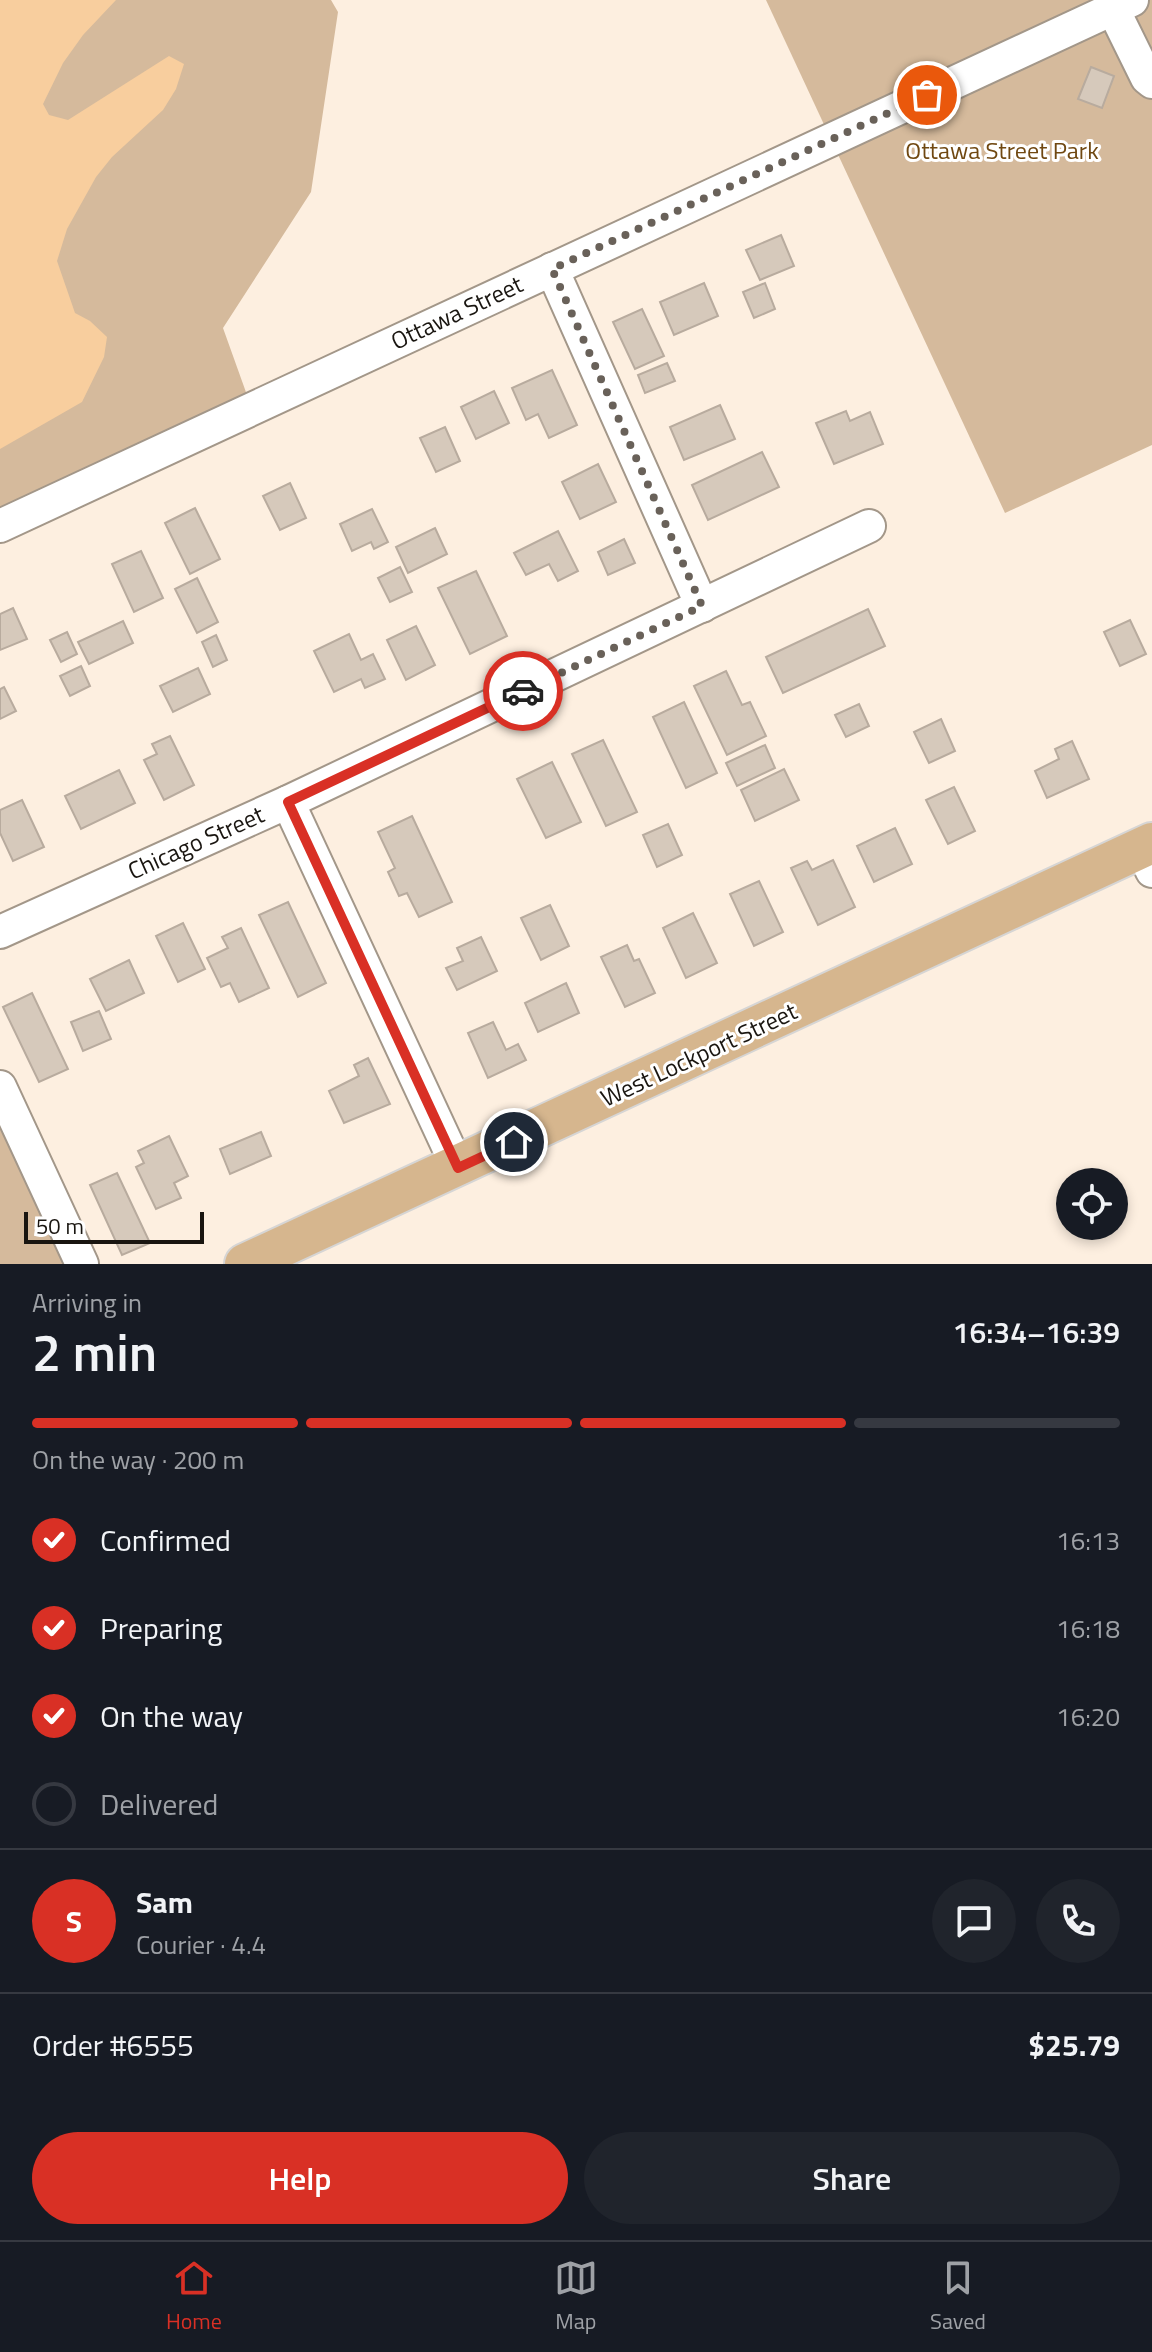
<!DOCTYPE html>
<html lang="en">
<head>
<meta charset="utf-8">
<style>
  :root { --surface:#171b24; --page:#20242c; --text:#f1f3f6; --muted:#9ea1a6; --line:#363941; --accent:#d93025 }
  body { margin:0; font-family:"Titillium Web",sans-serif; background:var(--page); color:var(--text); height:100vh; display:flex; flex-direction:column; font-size:30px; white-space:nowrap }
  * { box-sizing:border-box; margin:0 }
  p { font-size:26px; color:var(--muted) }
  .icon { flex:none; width:44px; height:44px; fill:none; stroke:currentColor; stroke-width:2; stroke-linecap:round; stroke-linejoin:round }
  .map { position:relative; height:1264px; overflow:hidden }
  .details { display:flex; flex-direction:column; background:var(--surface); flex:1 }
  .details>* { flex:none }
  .buttons { position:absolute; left:1056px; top:1168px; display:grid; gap:16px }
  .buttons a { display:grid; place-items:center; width:72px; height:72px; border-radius:50%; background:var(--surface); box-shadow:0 4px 12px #0003; font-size:40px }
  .scale { position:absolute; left:24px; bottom:20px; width:180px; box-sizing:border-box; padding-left:8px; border:4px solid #191510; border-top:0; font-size:22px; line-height:28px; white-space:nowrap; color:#191510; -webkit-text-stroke:6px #fff; paint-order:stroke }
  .pin { position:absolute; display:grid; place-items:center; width:68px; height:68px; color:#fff; margin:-34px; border:4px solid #fff; border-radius:50%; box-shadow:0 2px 8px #0007 }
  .courier { position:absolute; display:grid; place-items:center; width:80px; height:80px; margin:-40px; border:6px solid #d93025; border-radius:50%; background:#fff; color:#222; box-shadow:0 2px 10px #0007 }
  .headline em { font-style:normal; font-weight:600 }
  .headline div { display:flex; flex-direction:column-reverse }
  .headline { display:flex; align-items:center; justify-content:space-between; height:136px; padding:0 32px }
  h1 { font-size:52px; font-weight:600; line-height:60px }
  .bar { display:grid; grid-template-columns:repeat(4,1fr); gap:12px 8px; align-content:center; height:96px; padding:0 32px }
  .bar i { height:10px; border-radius:6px; background:var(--line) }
  .bar .current { background:var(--accent) }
  .bar p { grid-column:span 4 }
  .line { display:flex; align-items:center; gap:20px; padding:0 32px; border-top:2px solid var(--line) }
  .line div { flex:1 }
  .round { display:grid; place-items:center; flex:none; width:84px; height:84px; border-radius:42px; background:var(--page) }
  ol { padding:0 32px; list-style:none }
  li { display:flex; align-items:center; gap:24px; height:88px }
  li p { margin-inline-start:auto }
  li .icon { padding:8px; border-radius:50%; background:var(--accent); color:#fff; stroke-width:4 }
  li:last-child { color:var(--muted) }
  li i { width:44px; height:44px; border:4px solid var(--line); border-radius:50% }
  .action { display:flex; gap:16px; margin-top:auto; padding:16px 32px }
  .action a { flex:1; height:92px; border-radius:48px; background:var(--accent); color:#fff; font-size:32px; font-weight:600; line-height:92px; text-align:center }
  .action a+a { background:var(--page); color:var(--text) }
  .tab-bar { display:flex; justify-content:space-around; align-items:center; height:112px; border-top:2px solid var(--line); background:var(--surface); font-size:22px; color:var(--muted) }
  .tab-bar a { display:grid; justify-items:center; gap:4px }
  .tab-bar .current { color:var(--accent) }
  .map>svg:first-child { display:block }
</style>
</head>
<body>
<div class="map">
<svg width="1152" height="1264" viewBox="0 0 1152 1264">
  <rect width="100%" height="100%" fill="#fdefe0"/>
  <g fill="#d5ba9c">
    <polygon points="0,0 331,0 338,12 311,192 223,328 252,409 0,526"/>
    <polygon points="766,0 1152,0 1152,445 1005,513"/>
    <polygon points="0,1087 82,1264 0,1264"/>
  </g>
  <polygon fill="#f8ce9e" points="0,0 116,0 83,35 63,63 43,104 49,115 68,120 169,56 184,64 176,89 163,110 112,157 96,177 67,229 57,261 75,313 90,321 107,337 104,357 82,402 0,449"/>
  <g fill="#d6c9bb" stroke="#b8ab9e" stroke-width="2">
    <polygon points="1091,67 1114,76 1102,108 1078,99"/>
    <polygon points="781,235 794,266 760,280 746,250"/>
    <polygon points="704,283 718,316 674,335 660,302"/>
    <polygon points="765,283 775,309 754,318 743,292"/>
    <polygon points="642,309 664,356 635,369 613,322"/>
    <polygon points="667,363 675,381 645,393 638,375"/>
    <polygon points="552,370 577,425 549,438 538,414 526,420 512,388"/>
    <polygon points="494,391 509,423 476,439 461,407"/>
    <polygon points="720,405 735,439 684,460 670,427"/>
    <polygon points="846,411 850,421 870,412 883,444 834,464 816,423"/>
    <polygon points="445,427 460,461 436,472 420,438"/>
    <polygon points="762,452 779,487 708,520 692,485"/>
    <polygon points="598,464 616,502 580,519 562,482"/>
    <polygon points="290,483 306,518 280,530 263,496"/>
    <polygon points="195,508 220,559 190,574 165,523"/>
    <polygon points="372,509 388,542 374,549 371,542 352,551 340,524"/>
    <polygon points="435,528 447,554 408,573 396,547"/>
    <polygon points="558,531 578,571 558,581 549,564 526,575 514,553"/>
    <polygon points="624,539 635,563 608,575 598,552"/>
    <polygon points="141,551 163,598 134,612 112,564"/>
    <polygon points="400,567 412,592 390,602 378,578"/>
    <polygon points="476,571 507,636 470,654 438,588"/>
    <polygon points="197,578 218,622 197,633 175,589"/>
    <polygon points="13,608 27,639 0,650 0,614"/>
    <polygon points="868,609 885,646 783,693 766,657"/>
    <polygon points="1130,620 1146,654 1120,666 1104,632"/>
    <polygon points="123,621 133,643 89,664 78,642"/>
    <polygon points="416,626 435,665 406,680 387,640"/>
    <polygon points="67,632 77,654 61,662 50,640"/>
    <polygon points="349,634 361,660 373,654 385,679 365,688 361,679 334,692 314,651"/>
    <polygon points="216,635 227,660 213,667 202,642"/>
    <polygon points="81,666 90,686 70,696 60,676"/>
    <polygon points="198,668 210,694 173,712 160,686"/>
    <polygon points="726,671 742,705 750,702 766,736 727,755 694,686"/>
    <polygon points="4,687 16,711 0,719 0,689"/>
    <polygon points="684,702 717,773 686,788 653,717"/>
    <polygon points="859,704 869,726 846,737 835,715"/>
    <polygon points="941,719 955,751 929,763 914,732"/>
    <polygon points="170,736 194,785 164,800 144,760 157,754 152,744"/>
    <polygon points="603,740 637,812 606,826 572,754"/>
    <polygon points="1072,741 1089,779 1047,798 1035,771 1059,759 1055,749"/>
    <polygon points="765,745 775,768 737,786 726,763"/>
    <polygon points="552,762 581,822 546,838 517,779"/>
    <polygon points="784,769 799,800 755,821 741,790"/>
    <polygon points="119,770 135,803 81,829 65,796"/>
    <polygon points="954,787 975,831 948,844 926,800"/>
    <polygon points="22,800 44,847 13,861 0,833 0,810"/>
    <polygon points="412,816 452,902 419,917 407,893 399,896 388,872 395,868 378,832"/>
    <polygon points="668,824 682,855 657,867 643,835"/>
    <polygon points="895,828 912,864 874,882 857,846"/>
    <polygon points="833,860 855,907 818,925 791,868 807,861 812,870"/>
    <polygon points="759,881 783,932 754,946 730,894"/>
    <polygon points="288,902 326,983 298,997 259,915"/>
    <polygon points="550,905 569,946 541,960 521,918"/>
    <polygon points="693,913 717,963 686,978 663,928"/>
    <polygon points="183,923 205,969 178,982 156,936"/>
    <polygon points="241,928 269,988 239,1002 230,983 221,987 207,958 228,948 222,937"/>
    <polygon points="481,937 497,971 457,990 446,968 463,961 457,948"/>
    <polygon points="627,945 634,961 639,959 655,993 625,1007 601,957"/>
    <polygon points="129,960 144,993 106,1011 90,979"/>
    <polygon points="566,983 579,1013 538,1032 525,1003"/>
    <polygon points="32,993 68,1069 39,1082 3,1007"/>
    <polygon points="99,1011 111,1039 83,1051 71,1022"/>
    <polygon points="493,1022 506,1050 518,1044 526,1060 488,1078 468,1033"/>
    <polygon points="368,1058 390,1104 344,1123 329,1091 359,1076 354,1065"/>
    <polygon points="261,1132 271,1156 230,1174 220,1149"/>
    <polygon points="169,1136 188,1176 174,1183 181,1198 156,1209 136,1167 144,1163 138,1151"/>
    <polygon points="117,1173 150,1243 122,1255 90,1185"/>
  </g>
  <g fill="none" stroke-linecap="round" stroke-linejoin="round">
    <defs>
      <g id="minor">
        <polyline points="1113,9 1147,78 1152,82"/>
        <polyline points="552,269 702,606"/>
        <polyline points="0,526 1132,0"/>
        <polyline points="288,802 458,1168"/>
        <polyline points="1141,848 1152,871"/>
        <polyline points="0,932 288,802 869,526"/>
        <polyline points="0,1087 82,1264"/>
      </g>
      <polyline id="major" points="245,1264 1152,843"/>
    </defs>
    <use href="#minor" stroke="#a39789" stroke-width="36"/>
    <use href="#major" stroke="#d6d5d4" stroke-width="44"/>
    <use href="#minor" stroke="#fff" stroke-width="32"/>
    <use href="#major" stroke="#d6b68e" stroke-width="40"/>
  </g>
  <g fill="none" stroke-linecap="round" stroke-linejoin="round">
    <polyline stroke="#696159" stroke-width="8" stroke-dasharray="0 14.4" points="523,691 702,606 552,269 927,95"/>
    <polyline stroke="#d93025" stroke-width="10" points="514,1142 458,1168 288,802 523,691"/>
  </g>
  <g text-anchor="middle" stroke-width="6" stroke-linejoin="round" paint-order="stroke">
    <g font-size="24" fill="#704811" stroke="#fff">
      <text x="1002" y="159">Ottawa Street Park</text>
    </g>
    <g font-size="24" fill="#191510" stroke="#fff">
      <text transform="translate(457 313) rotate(-25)" y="8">Ottawa Street</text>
      <text transform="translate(196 843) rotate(-24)" y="8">Chicago Street</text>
      <text transform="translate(699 1055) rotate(-25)" y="8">West Lockport Street</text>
    </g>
  </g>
</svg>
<div class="buttons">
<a><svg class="icon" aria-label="locate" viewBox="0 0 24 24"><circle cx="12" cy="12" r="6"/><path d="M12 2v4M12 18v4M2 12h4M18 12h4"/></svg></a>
</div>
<div class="scale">50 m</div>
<div class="pin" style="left:927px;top:95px;background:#ea580c"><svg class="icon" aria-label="bag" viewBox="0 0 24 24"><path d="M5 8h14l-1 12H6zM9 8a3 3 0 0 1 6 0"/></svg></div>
<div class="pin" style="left:514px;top:1142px;background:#1f2937"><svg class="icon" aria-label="home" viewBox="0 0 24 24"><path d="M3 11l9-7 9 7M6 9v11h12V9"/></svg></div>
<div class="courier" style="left:523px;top:691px"><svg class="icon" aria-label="car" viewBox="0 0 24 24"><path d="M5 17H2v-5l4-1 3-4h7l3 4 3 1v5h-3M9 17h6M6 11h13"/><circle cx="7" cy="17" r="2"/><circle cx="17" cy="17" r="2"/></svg></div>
</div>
<section class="details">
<div class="headline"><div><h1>2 min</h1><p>Arriving in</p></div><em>16:34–16:39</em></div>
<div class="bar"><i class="current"></i><i class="current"></i><i class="current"></i><i></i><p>On the way · 200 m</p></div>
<ol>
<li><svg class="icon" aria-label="check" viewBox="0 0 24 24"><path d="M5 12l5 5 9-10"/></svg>Confirmed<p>16:13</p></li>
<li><svg class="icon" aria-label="check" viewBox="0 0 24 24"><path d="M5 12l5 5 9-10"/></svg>Preparing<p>16:18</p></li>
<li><svg class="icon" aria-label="check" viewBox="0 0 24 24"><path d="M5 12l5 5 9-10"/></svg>On the way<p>16:20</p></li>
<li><i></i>Delivered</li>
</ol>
<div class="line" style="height:144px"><b class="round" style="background:var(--accent);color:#fff">S</b><div><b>Sam</b><p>Courier · 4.4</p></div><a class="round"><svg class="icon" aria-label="chat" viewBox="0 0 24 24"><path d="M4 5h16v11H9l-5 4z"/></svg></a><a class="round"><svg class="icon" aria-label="phone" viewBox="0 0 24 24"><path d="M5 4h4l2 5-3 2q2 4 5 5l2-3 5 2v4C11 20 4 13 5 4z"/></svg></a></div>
<div class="line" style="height:104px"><div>Order #6555</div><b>$25.79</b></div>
<div class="action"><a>Help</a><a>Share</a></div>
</section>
<nav class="tab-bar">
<a class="current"><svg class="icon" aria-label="home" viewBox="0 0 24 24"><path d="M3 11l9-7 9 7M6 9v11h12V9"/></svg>Home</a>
<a><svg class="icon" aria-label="map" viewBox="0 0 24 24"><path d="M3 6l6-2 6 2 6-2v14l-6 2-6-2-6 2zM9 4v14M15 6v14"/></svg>Map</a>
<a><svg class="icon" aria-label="saved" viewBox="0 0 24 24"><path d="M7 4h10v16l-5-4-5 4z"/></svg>Saved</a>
</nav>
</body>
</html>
